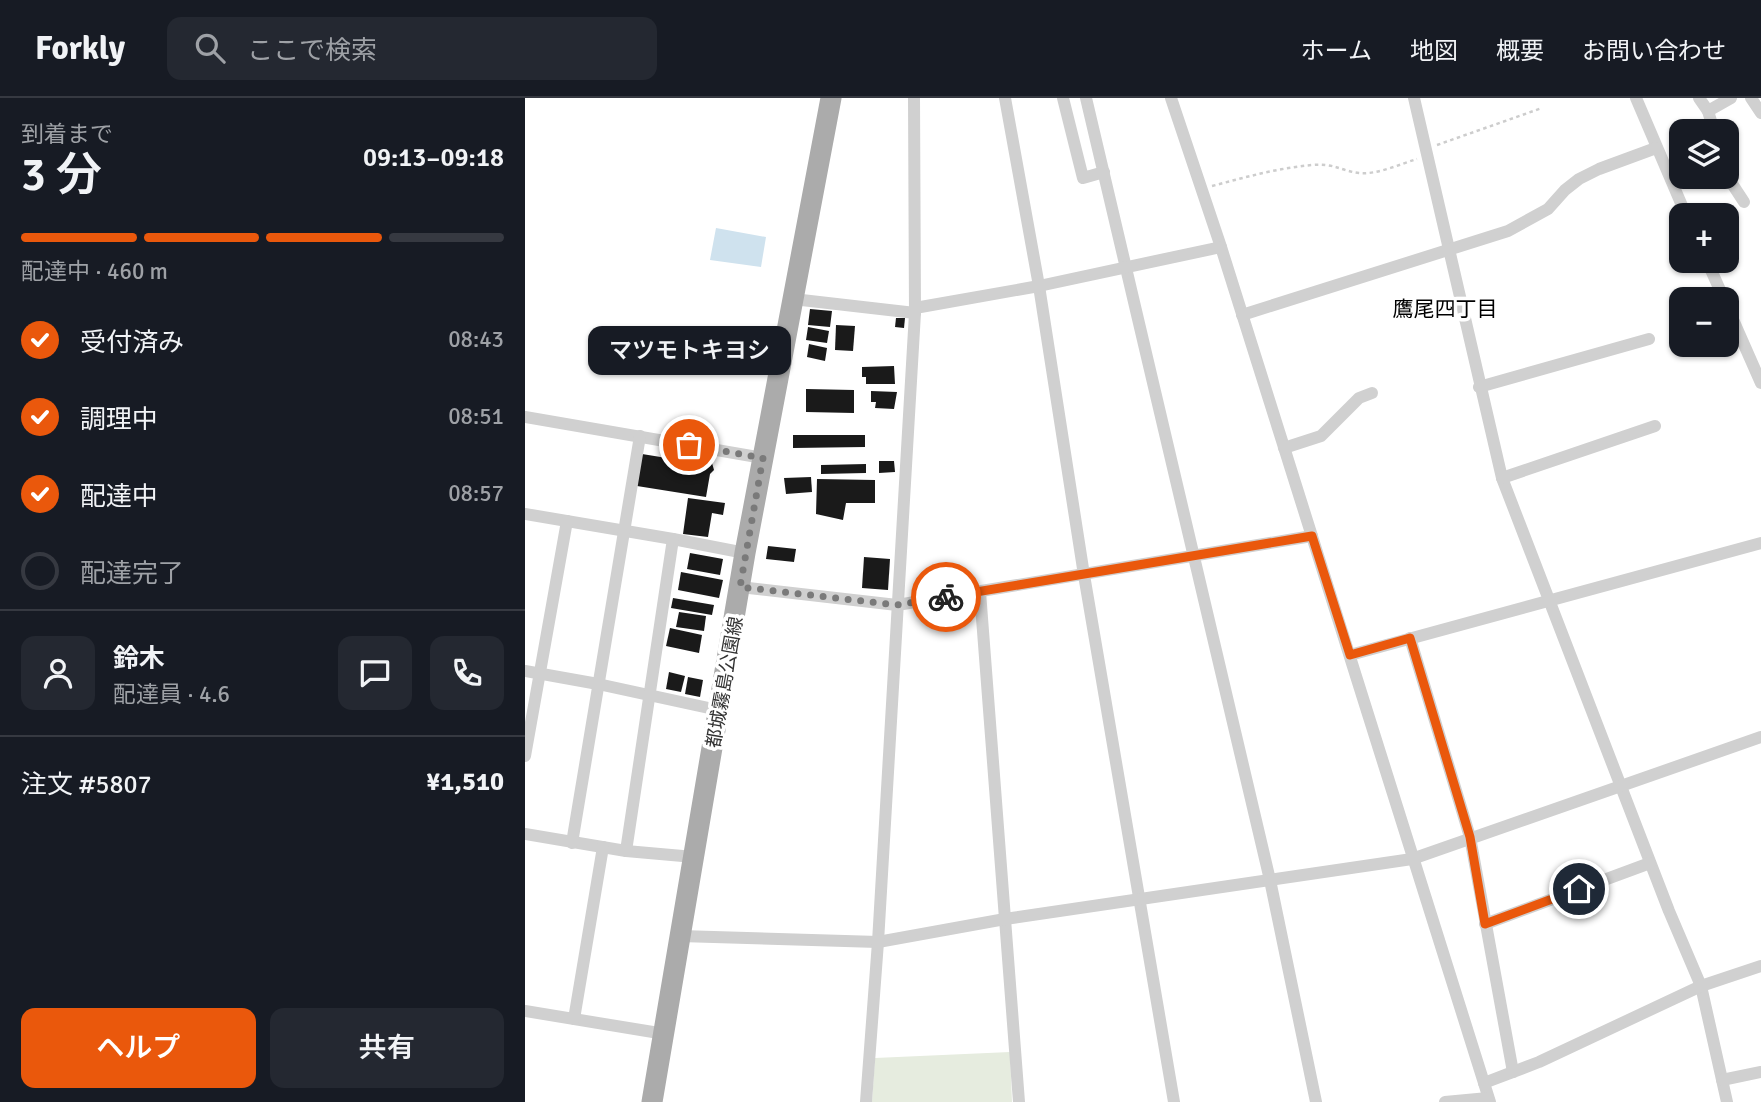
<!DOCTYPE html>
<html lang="ja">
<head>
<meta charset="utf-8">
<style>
  :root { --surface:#171b24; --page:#242831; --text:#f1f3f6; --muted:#9ea1a6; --line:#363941; --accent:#ea580c }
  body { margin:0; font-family:Signika,"Noto Sans JP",sans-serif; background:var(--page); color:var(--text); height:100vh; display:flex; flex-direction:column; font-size:26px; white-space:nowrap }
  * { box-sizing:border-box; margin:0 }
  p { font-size:23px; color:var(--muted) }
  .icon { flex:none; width:38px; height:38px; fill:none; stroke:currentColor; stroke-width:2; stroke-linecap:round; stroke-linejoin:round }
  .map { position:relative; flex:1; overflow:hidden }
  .panel { display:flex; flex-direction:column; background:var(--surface); width:525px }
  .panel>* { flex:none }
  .buttons { position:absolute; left:1144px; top:21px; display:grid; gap:14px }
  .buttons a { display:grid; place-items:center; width:70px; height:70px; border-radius:14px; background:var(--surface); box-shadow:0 2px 5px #0004; font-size:35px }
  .pin { position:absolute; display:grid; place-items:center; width:60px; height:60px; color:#fff; margin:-30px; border:4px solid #fff; border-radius:50%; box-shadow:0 2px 7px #0007 }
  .courier { position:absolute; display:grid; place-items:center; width:70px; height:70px; margin:-35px; border:5px solid #ea580c; border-radius:50%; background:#fff; color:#222; box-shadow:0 2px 9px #0007 }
  .bubble { position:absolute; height:49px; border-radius:14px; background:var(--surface); box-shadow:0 2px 5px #0004; font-size:23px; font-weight:600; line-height:49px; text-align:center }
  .headline em { font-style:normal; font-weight:600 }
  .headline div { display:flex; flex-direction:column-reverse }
  .headline { display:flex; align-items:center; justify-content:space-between; height:119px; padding:0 21px }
  h1 { font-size:46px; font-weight:600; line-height:52px }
  .bar { display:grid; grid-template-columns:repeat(4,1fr); gap:10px 7px; align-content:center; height:84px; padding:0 21px }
  .bar i { height:9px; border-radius:5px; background:var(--line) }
  .bar .on { background:var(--accent) }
  .bar p { grid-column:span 4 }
  .line { display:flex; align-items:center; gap:18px; padding:0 21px; border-top:2px solid var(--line) }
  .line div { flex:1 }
  .round { display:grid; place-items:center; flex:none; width:74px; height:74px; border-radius:14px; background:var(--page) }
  ol { padding:0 21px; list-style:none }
  li { display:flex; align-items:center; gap:21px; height:77px }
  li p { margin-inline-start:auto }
  li .icon { padding:7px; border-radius:50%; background:var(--accent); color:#fff; stroke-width:4 }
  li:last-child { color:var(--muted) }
  li i { width:38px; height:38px; border:4px solid var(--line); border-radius:50% }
  .primary-button { display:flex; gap:14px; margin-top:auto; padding:14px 21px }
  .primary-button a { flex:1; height:80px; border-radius:14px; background:var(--accent); color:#fff; font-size:28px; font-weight:600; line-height:80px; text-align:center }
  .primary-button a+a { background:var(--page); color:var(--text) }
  header { display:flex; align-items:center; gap:42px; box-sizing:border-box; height:98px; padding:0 35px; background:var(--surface); border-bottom:2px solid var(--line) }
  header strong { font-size:33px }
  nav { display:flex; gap:38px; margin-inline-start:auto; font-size:24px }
  .search { width:490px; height:63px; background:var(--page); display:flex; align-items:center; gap:18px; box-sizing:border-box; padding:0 24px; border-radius:14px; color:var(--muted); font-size:26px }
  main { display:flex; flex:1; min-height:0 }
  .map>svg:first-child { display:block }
</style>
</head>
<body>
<header>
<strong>Forkly</strong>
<div class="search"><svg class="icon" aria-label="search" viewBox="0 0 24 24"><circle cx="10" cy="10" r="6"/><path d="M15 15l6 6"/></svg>ここで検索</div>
<nav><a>ホーム</a><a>地図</a><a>概要</a><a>お問い合わせ</a></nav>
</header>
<main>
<section class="panel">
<div class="headline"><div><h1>3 分</h1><p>到着まで</p></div><em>09:13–09:18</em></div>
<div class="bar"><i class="on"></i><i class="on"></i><i class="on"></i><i></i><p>配達中 · 460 m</p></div>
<ol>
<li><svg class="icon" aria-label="check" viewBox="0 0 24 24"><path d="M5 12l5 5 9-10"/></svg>受付済み<p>08:43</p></li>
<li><svg class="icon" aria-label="check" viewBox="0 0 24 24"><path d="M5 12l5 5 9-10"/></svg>調理中<p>08:51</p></li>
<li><svg class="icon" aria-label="check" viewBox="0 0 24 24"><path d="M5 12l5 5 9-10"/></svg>配達中<p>08:57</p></li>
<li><i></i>配達完了</li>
</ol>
<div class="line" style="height:126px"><a class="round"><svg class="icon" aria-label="person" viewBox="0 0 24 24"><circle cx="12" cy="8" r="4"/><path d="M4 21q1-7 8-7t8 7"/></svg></a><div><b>鈴木</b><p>配達員 · 4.6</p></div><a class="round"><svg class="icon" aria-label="chat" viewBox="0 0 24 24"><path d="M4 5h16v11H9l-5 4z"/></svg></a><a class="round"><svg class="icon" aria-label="phone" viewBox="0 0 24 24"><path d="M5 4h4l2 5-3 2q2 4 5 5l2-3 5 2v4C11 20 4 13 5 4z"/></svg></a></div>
<div class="line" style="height:91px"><div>注文 #5807</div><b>¥1,510</b></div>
<div class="primary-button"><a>ヘルプ</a><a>共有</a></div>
</section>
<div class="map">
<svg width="1236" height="1004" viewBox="0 0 1236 1004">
  <rect width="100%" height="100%" fill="#fff"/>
  <polygon fill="#e6ecdf" points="485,954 487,1004 347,1004 350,960"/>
  <polygon fill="#cfe2ee" points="191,130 241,139 236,169 185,162"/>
  <g fill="#1a1a1a">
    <polygon points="285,211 307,213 305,229 283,227"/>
    <polygon points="371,220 380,220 379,230 370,229"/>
    <polygon points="311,227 330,228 328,253 310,252"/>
    <polygon points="283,229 304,233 302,245 281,242"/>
    <polygon points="284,246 302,250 300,263 282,259"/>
    <polygon points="369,268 370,286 341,286 341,279 337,279 337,269"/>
    <polygon points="281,291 329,292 329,315 281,314"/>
    <polygon points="346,293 372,294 369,311 350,310 351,304 346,304"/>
    <polygon points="268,337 340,337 340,349 268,350"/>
    <polygon points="117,356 179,366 187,365 189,372 185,376 181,399 112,388"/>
    <polygon points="354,363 369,363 370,374 354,375"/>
    <polygon points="341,366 341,375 296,376 296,367"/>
    <polygon points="286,379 287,394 261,396 259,380"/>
    <polygon points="292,381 350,382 350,405 321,405 318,422 291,416"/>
    <polygon points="163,400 200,405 198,417 187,415 183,439 158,436"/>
    <polygon points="243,448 271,451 269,464 241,461"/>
    <polygon points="165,455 198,461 195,477 162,471"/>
    <polygon points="339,459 365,461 363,492 337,490"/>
    <polygon points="156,474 198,482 194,500 153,492"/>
    <polygon points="148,500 189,507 187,517 146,510"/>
    <polygon points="154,514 181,518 179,533 151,529"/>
    <polygon points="145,530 177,537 174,555 141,548"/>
    <polygon points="144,574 160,578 156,594 141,591"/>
    <polygon points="163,579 178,582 175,599 160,596"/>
  </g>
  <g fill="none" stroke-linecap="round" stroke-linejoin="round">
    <g stroke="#cdcdcd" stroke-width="2.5" stroke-dasharray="3.5 3.5" stroke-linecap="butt">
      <polyline points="912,47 1017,10"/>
      <path d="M687,88C721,79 753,70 787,67C810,65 816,73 834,75C852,77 875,66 892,61"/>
    </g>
    <g stroke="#d0d0d0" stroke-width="12">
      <polyline points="480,0 514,188 559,477 649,1004"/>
      <polyline points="538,0 558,80 579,74"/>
      <polyline points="561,0 745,782 791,1004"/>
      <polyline points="646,0 696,149 965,1004"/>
      <polyline points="889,0 977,380 1144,813 1176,888 1202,1004"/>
      <polyline points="1111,0 1161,117"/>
      <polyline points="1174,0 1183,13 1206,0"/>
      <polyline points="1226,0 1236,15"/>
      <polyline points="1179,33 1186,23 1183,13"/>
      <polyline points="1202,78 1219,104"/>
      <polyline points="1182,163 1199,201"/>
      <polyline points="268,201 390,215"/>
      <polyline points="1202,208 1236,285"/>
      <polyline points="390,210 514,188 696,149"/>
      <polyline points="717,217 983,133 1023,111 1040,92 1054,81 1074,71 1131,50"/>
      <polyline points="954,289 1124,241"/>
      <polyline points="0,319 238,360"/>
      <polyline points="759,350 796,338 834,300 847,295"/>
      <polyline points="977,380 1130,328"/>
      <polyline points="0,416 148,441 220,455"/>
      <polyline points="215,489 372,507 787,438"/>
      <polyline points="455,494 494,1004"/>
      <polyline points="885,540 945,739 988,974"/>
      <polyline points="825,557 1236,445"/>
      <polyline points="0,573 73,586 193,612"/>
      <polyline points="0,658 42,423"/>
      <polyline points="0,736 101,753 169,759"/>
      <polyline points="47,745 115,338"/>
      <polyline points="101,753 148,441"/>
      <polyline points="960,826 1125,765"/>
      <polyline points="155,838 353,844 480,821 887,761 1236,639"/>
      <polyline points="0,913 140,936"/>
      <polyline points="49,921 78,749"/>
      <polyline points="1197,982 1236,974"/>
      <polyline points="959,985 1014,964 1176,888 1236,868"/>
      <polyline points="341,1004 353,844 390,215 389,0"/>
      <polyline points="920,1004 963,1000"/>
    </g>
    <polyline stroke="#ababab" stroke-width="21" points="127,1004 220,455 306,0"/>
  </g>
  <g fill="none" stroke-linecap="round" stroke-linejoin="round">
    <polyline stroke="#7a7a7a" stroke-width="7" stroke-dasharray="0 12.6" points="164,347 238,360 215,489 372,507 421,499"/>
    <polyline stroke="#ea580c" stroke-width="9" points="421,499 787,438 825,557 885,540 945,739 960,826 1054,791"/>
  </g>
  <g text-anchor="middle" stroke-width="7" stroke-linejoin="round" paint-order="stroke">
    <g font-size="19" fill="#333" stroke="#fff">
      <text transform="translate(199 584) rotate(-80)" y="7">都城霧島公園線</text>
    </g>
    <g font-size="21" fill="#000" stroke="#fff">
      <text x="920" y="218">鷹尾四丁目</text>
    </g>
  </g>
</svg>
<div class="buttons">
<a><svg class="icon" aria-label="layers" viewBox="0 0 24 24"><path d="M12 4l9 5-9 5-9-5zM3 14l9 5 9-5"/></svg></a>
<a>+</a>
<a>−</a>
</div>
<div class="pin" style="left:164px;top:347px;background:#ea580c"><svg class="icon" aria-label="bag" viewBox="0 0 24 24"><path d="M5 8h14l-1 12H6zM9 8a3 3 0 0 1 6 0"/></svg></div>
<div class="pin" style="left:1054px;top:791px;background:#1f2937"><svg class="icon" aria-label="home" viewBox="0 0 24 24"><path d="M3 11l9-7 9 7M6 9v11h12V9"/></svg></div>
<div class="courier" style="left:421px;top:499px"><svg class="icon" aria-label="bike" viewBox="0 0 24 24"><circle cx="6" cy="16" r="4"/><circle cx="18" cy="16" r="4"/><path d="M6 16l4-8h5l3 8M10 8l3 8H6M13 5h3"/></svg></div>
<div class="bubble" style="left:63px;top:228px;width:203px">マツモトキヨシ</div>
</div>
</main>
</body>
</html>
